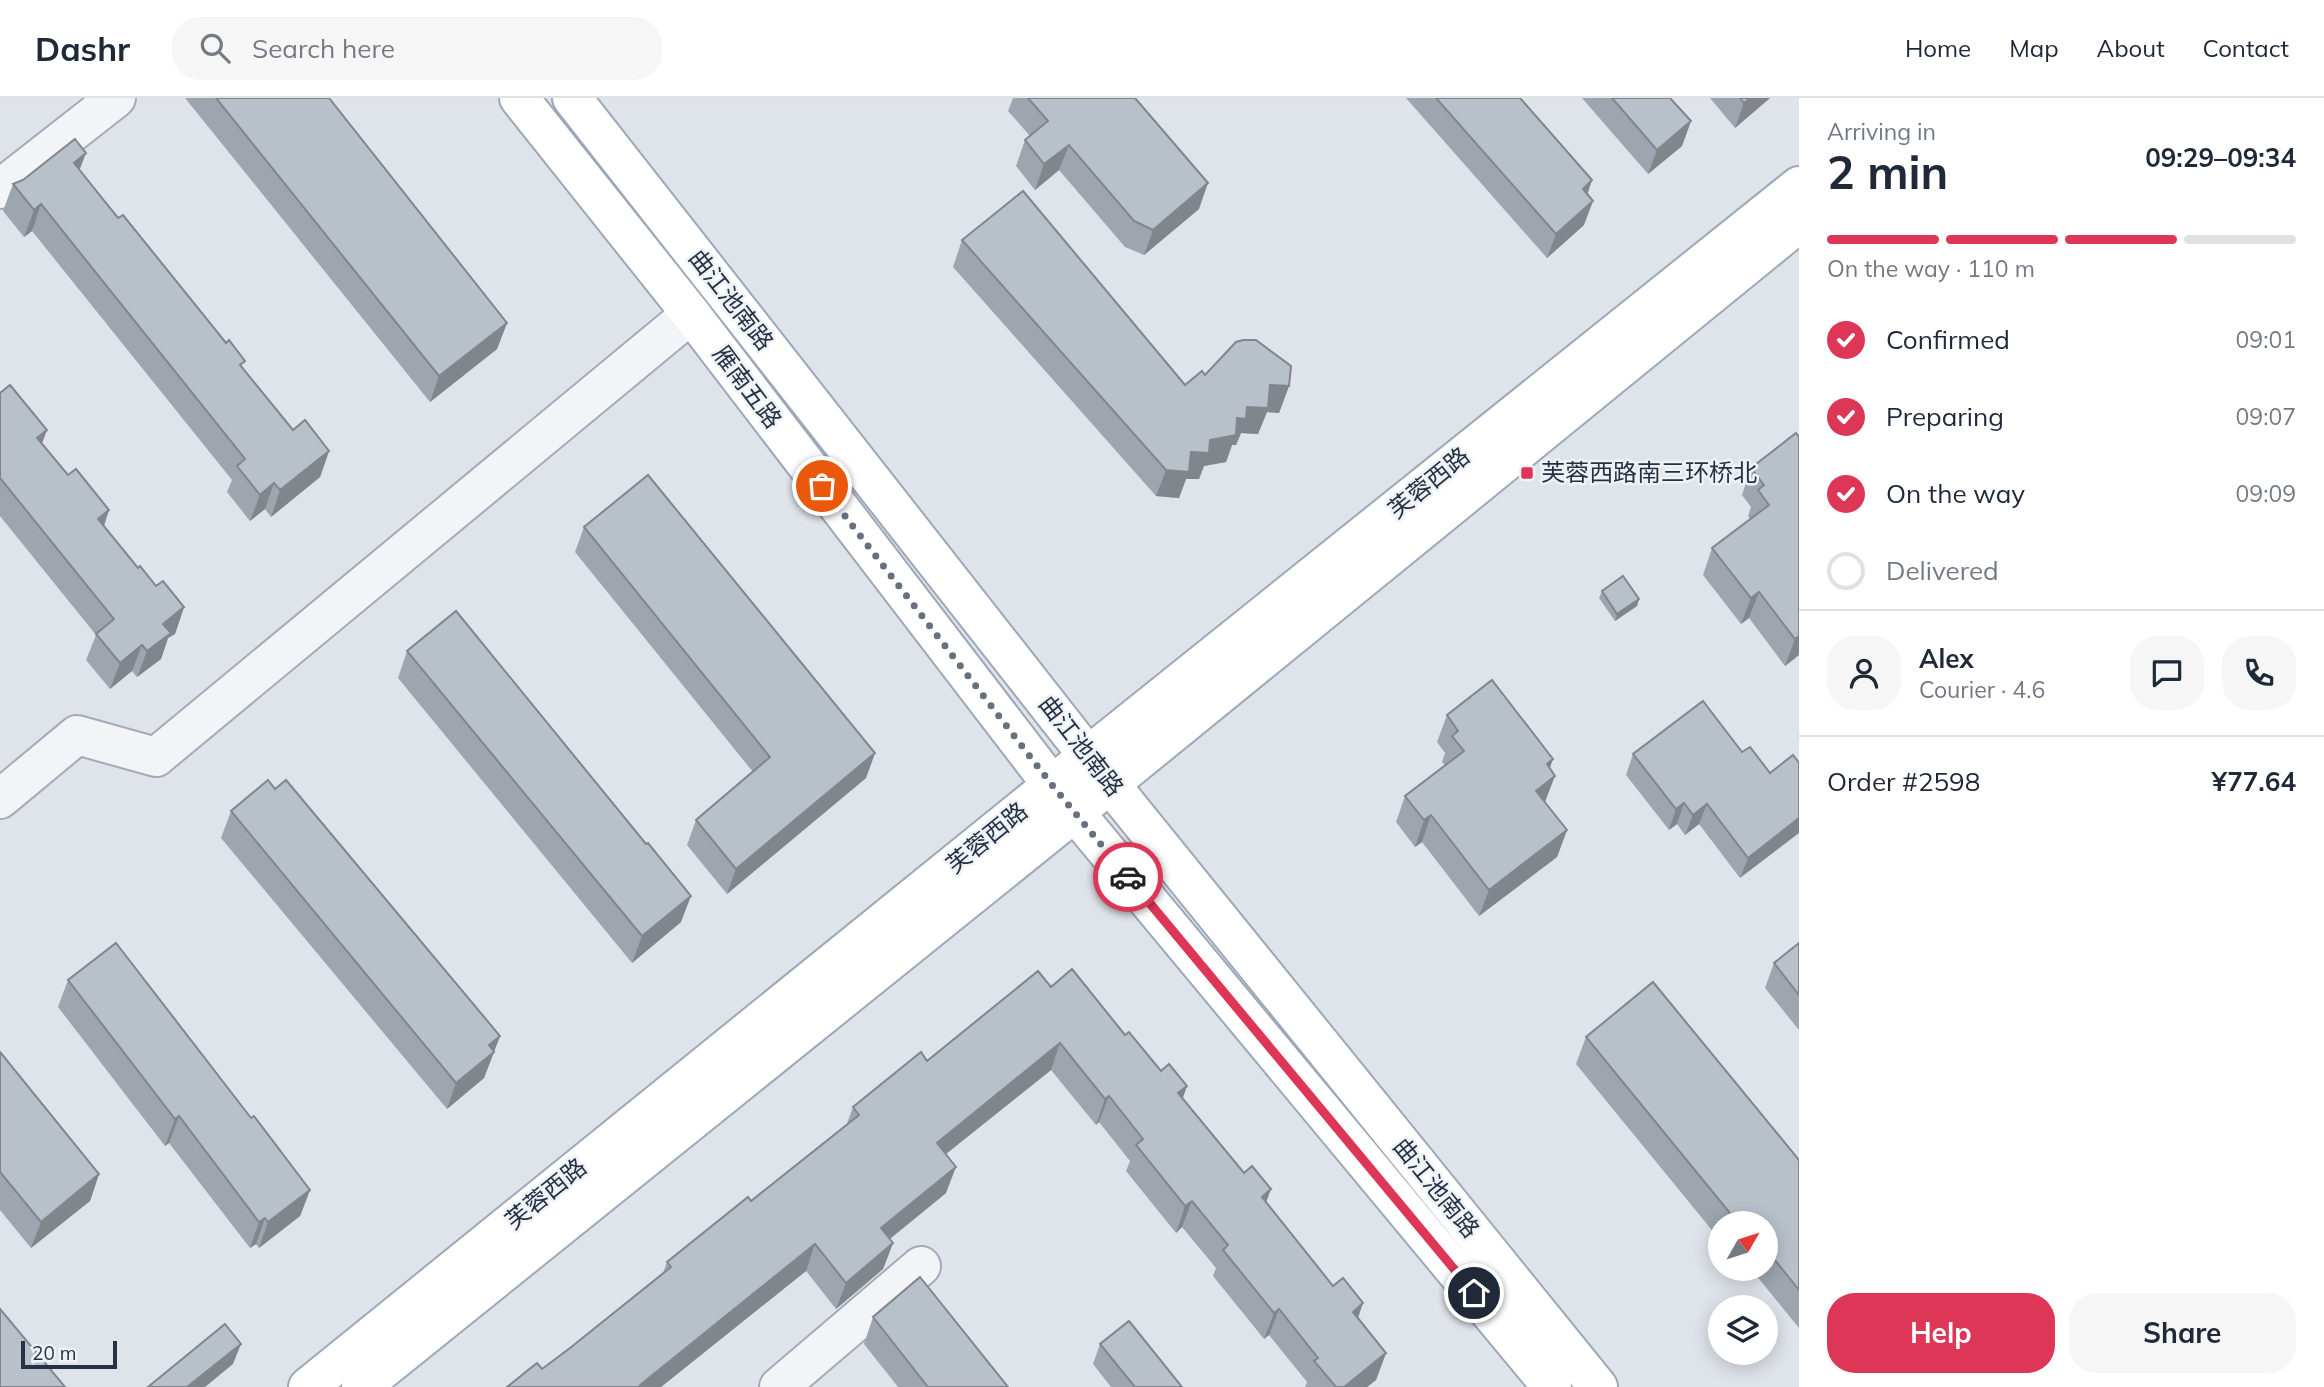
<!DOCTYPE html>
<html lang="en">
<head>
<meta charset="utf-8">
<style>
  :root { --surface:#fff; --page:#f6f6f7; --text:#1f2937; --muted:#747a83; --line:#e0e1e3; --accent:#dd3657 }
  body { margin:0; font-family:Mulish,"Noto Sans SC",sans-serif; background:var(--page); color:var(--text); height:100vh; display:flex; flex-direction:column; font-size:26px; white-space:nowrap }
  * { box-sizing:border-box; margin:0 }
  p { font-size:23px; color:var(--muted) }
  .icon { flex:none; width:38px; height:38px; fill:none; stroke:currentColor; stroke-width:2; stroke-linecap:round; stroke-linejoin:round }
  .map { position:relative; flex:1; overflow:hidden }
  .details { display:flex; flex-direction:column; background:var(--surface); width:525px }
  .details>* { flex:none }
  .needle { width:46px; rotate:51deg }
  .buttons { position:absolute; left:1708px; top:1113px; display:grid; gap:14px }
  .buttons a { display:grid; place-items:center; width:70px; height:70px; border-radius:50%; background:var(--surface); box-shadow:0 4px 18px #0003; font-size:35px }
  .scale { position:absolute; left:21px; bottom:18px; width:96px; box-sizing:border-box; padding-left:7px; border:4px solid #263243; border-top:0; font-size:19px; line-height:24px; white-space:nowrap; color:#263243; -webkit-text-stroke:5px #eff3f7; paint-order:stroke }
  .pin { position:absolute; display:grid; place-items:center; width:60px; height:60px; color:#fff; margin:-30px; border:4px solid #fff; border-radius:50%; box-shadow:0 2px 7px #0007 }
  .courier { position:absolute; display:grid; place-items:center; width:70px; height:70px; margin:-35px; border:5px solid #dd3657; border-radius:50%; background:#fff; color:#222; box-shadow:0 2px 9px #0007 }
  .summary em { font-style:normal; font-weight:700 }
  .summary div { display:flex; flex-direction:column-reverse }
  .summary { display:flex; align-items:center; justify-content:space-between; height:119px; padding:0 28px }
  h1 { font-size:46px; font-weight:700; line-height:52px }
  .bar { display:grid; grid-template-columns:repeat(4,1fr); gap:10px 7px; align-content:center; height:84px; padding:0 28px }
  .bar i { height:9px; border-radius:5px; background:var(--line) }
  .bar .current { background:var(--accent) }
  .bar p { grid-column:span 4 }
  .line { display:flex; align-items:center; gap:18px; padding:0 28px; border-top:2px solid var(--line) }
  .line div { flex:1 }
  .round { display:grid; place-items:center; flex:none; width:74px; height:74px; border-radius:28px; background:var(--page) }
  ol { padding:0 28px; list-style:none }
  li { display:flex; align-items:center; gap:21px; height:77px }
  li p { margin-inline-start:auto }
  li .icon { padding:7px; border-radius:50%; background:var(--accent); color:#fff; stroke-width:4 }
  li:last-child { color:var(--muted) }
  li i { width:38px; height:38px; border:4px solid var(--line); border-radius:50% }
  .action { display:flex; gap:14px; margin-top:auto; padding:14px 28px }
  .action a { flex:1; height:80px; border-radius:28px; background:var(--accent); color:#fff; font-size:28px; font-weight:700; line-height:80px; text-align:center }
  .action a+a { background:var(--page); color:var(--text) }
  header { display:flex; align-items:center; gap:42px; box-sizing:border-box; height:98px; padding:0 35px; background:var(--surface); border-bottom:2px solid var(--line) }
  header strong { font-size:33px }
  nav { display:flex; gap:38px; margin-inline-start:auto; font-size:24px }
  .search { width:490px; height:63px; background:var(--page); display:flex; align-items:center; gap:18px; box-sizing:border-box; padding:0 24px; border-radius:28px; color:var(--muted); font-size:26px }
  main { display:flex; flex:1; min-height:0 }
  .map>svg:first-child { display:block }
</style>
</head>
<body>
<header>
<strong>Dashr</strong>
<div class="search"><svg class="icon" aria-label="search" viewBox="0 0 24 24"><circle cx="10" cy="10" r="6"/><path d="M15 15l6 6"/></svg>Search here</div>
<nav><a>Home</a><a>Map</a><a>About</a><a>Contact</a></nav>
</header>
<main>
<div class="map">
<svg width="1799" height="1289" viewBox="0 0 1799 1289">
  <rect width="100%" height="100%" fill="#dfe4ea"/>
  <g fill="none" stroke-linecap="round" stroke-linejoin="round">
    <defs>
      <g id="minor">
        <polyline points="0,91 116,0"/>
        <polyline points="0,701 77,637 156,659 691,216"/>
        <polyline points="779,1289 921,1168"/>
      </g>
      <g id="major">
        <polyline points="519,0 691,216 1052,687 1552,1289"/>
        <polyline points="572,0 1110,686 1598,1289"/>
        <polyline points="308,1289 1089,657 1799,88"/>
        <polyline points="361,1289 1110,686 1799,125"/>
      </g>
    </defs>
    <use href="#minor" stroke="#a4abb5" stroke-width="42"/>
    <use href="#major" stroke="#9da8b7" stroke-width="42"/>
    <use href="#minor" stroke="#f2f4f8" stroke-width="38"/>
    <use href="#major" stroke="#fff" stroke-width="38"/>
  </g>
  <g fill="#9ea5ae">
    <polygon points="185,0 329,0 507,225 497,251 430,304"/>
    <polygon points="1013,0 1135,0 1199,111 1144,157 1125,149 1059,72 1035,92 1016,68 1025,42 1030,38 1008,13"/>
    <polygon points="1406,0 1520,0 1587,96 1584,127 1547,160"/>
    <polygon points="1582,0 1670,0 1691,23 1682,48 1648,76"/>
    <polygon points="1710,0 1770,0 1735,30"/>
    <polygon points="80,72 293,332 329,353 320,379 271,419 265,411 250,423 227,394 232,382 32,133 24,139 3,113 13,86"/>
    <polygon points="962,142 1185,287 1205,277 1289,288 1279,315 1267,314 1258,336 1241,335 1236,347 1232,347 1226,364 1204,368 1199,381 1186,381 1179,400 1156,398 953,169"/>
    <polygon points="0,295 68,377 109,412 104,428 138,470 156,488 184,509 175,536 168,540 161,561 137,579 132,573 110,591 86,562 96,537 0,418"/>
    <polygon points="1796,335 1799,557 1785,568 1749,520 1741,526 1703,477 1712,450 1750,421 1748,418 1751,409 1742,397 1751,370"/>
    <polygon points="584,429 875,655 866,680 727,796 687,747 696,722 753,674 575,454"/>
    <polygon points="1602,493 1639,501 1637,508 1615,523 1599,500"/>
    <polygon points="407,553 681,824 632,865 398,580"/>
    <polygon points="1447,617 1549,670 1545,704 1567,732 1557,759 1479,818 1422,744 1415,749 1396,724 1405,698 1445,667 1442,664 1445,655 1437,644"/>
    <polygon points="1742,654 1770,675 1793,657 1740,780 1699,726 1685,737 1677,726 1669,732 1626,677 1633,656"/>
    <polygon points="275,691 500,938 484,980 447,1011 221,740 231,713"/>
    <polygon points="1799,845 1799,932 1765,890 1774,865"/>
    <polygon points="68,882 251,1020 310,1092 300,1118 259,1150 256,1146 250,1150 169,1045 165,1048 58,909"/>
    <polygon points="1051,889 1125,937 1183,1000 1386,1255 1376,1282 1367,1289 1305,1289 1307,1284 1269,1237 1264,1241 1213,1178 1216,1170 1182,1129 1176,1135 1126,1073 1130,1063 1099,1024 1096,1027 1051,972 946,1056 946,1095 890,1141 893,1145 883,1171 836,1211 806,1173 661,1289 507,1289 542,1271 570,1250 663,1175 667,1164 751,1103 846,1028 853,1009 927,963"/>
    <polygon points="1586,939 1799,1062 1799,1230 1751,1171 1766,1171 1766,1125 1720,1125 1720,1142 1576,966"/>
    <polygon points="0,954 99,1076 90,1103 31,1150 0,1112"/>
    <polygon points="873,1219 1008,1289 898,1289 864,1246"/>
    <polygon points="1100,1246 1182,1289 1111,1289 1093,1266"/>
  </g>
  <g fill="#81868d">
    <polygon points="1750,0 1770,0 1735,30 1744,5"/>
    <polygon points="1691,23 1682,48 1648,76 1657,52"/>
    <polygon points="1069,47 1059,72 1035,92 1044,66"/>
    <polygon points="86,55 76,81 74,65"/>
    <polygon points="1592,82 1584,107 1583,91"/>
    <polygon points="1208,85 1199,111 1144,157 1153,132"/>
    <polygon points="1593,103 1584,127 1547,160 1556,136"/>
    <polygon points="41,106 32,133 24,139 34,112"/>
    <polygon points="507,225 497,251 430,304 439,278"/>
    <polygon points="1270,287 1289,288 1279,315 1267,314 1258,336 1241,335 1236,347 1232,347 1226,364 1204,368 1199,381 1186,381 1179,400 1156,398 1166,372 1210,342 1237,320"/>
    <polygon points="47,332 37,359 37,340"/>
    <polygon points="329,353 320,379 271,419 280,392"/>
    <polygon points="274,385 265,411 250,423 260,397"/>
    <polygon points="109,412 100,439 98,421"/>
    <polygon points="1759,494 1749,520 1741,526 1751,500"/>
    <polygon points="1639,501 1637,508 1615,523 1617,516"/>
    <polygon points="184,509 175,536 168,540 161,561 137,579 147,553 163,526"/>
    <polygon points="1799,538 1799,557 1785,568 1795,541"/>
    <polygon points="142,547 132,573 110,591 120,565"/>
    <polygon points="875,655 866,680 727,796 736,771"/>
    <polygon points="1553,661 1544,687 1555,678 1545,704 1526,719 1547,666"/>
    <polygon points="1684,705 1677,726 1669,732 1676,711"/>
    <polygon points="1707,706 1699,726 1685,737 1693,717"/>
    <polygon points="1431,717 1422,744 1415,749 1424,722"/>
    <polygon points="1799,720 1799,735 1740,780 1748,760"/>
    <polygon points="1567,732 1557,759 1479,818 1489,792"/>
    <polygon points="691,798 681,824 632,865 642,838"/>
    <polygon points="500,938 484,980 447,1011 456,985 489,947"/>
    <polygon points="1060,945 1051,972 927,1071 937,1045"/>
    <polygon points="1187,988 1178,1014 1178,995"/>
    <polygon points="1109,998 1099,1024 1096,1027 1105,1001"/>
    <polygon points="179,1018 169,1045 165,1048 175,1021"/>
    <polygon points="956,1069 946,1095 871,1156 881,1130"/>
    <polygon points="99,1076 90,1103 31,1150 41,1124"/>
    <polygon points="1271,1091 1261,1118 1262,1099"/>
    <polygon points="310,1092 300,1118 259,1150 268,1124"/>
    <polygon points="1192,1103 1182,1129 1176,1135 1185,1108"/>
    <polygon points="265,1120 256,1146 250,1150 259,1124"/>
    <polygon points="893,1145 883,1171 836,1211 846,1185"/>
    <polygon points="815,1146 806,1173 661,1289 639,1289 640,1287"/>
    <polygon points="1363,1205 1354,1232 1353,1214"/>
    <polygon points="1279,1211 1269,1237 1264,1241 1274,1215"/>
    <polygon points="241,1246 233,1266 205,1289 187,1289"/>
    <polygon points="1386,1255 1376,1282 1367,1289 1344,1289"/>
  </g>
  <g fill="#b8c0ca" stroke="#81868d" stroke-width="2">
    <polygon points="216,0 329,0 507,225 439,278"/>
    <polygon points="1028,0 1135,0 1208,85 1153,132 1134,123 1069,47 1044,66 1025,42 1048,23"/>
    <polygon points="1436,0 1520,0 1592,82 1583,91 1593,103 1556,136"/>
    <polygon points="1612,0 1670,0 1691,23 1657,52"/>
    <polygon points="1740,0 1750,0 1744,5"/>
    <polygon points="75,41 86,55 74,65 118,120 123,117 226,245 229,242 245,263 240,267 293,332 305,322 329,353 280,392 274,385 260,397 237,368 245,361 41,106 34,112 13,86 23,82"/>
    <polygon points="1023,93 1185,287 1202,273 1205,277 1236,244 1243,242 1256,242 1291,268 1289,288 1270,287 1268,310 1247,309 1246,321 1237,320 1236,337 1210,342 1209,355 1191,354 1189,374 1166,372 962,142"/>
    <polygon points="10,287 47,332 37,340 68,377 76,371 109,412 98,421 138,470 140,468 156,488 163,483 184,509 163,526 171,535 147,553 142,547 120,565 96,536 114,521 0,380 0,295"/>
    <polygon points="1796,335 1799,339 1799,538 1795,541 1759,494 1751,500 1712,450 1769,407 1758,392 1764,387 1751,370"/>
    <polygon points="648,377 875,655 736,771 696,722 770,659 584,429"/>
    <polygon points="1623,478 1639,501 1617,516 1602,493"/>
    <polygon points="456,513 646,746 648,745 691,798 642,838 407,553"/>
    <polygon points="1492,582 1553,661 1547,666 1555,678 1536,693 1567,732 1489,792 1431,717 1424,722 1405,698 1464,653 1452,638 1458,633 1447,617"/>
    <polygon points="1703,603 1742,654 1750,649 1770,675 1793,657 1799,665 1799,720 1748,760 1707,706 1693,717 1684,705 1676,711 1633,656"/>
    <polygon points="268,682 275,691 286,682 500,938 489,947 494,954 456,985 231,713"/>
    <polygon points="116,845 251,1020 254,1018 310,1092 268,1124 265,1120 259,1124 179,1018 175,1021 68,882"/>
    <polygon points="1799,845 1799,897 1774,865"/>
    <polygon points="1072,871 1125,937 1129,934 1161,973 1169,966 1187,988 1178,995 1244,1075 1252,1068 1271,1091 1262,1099 1333,1188 1343,1180 1363,1205 1353,1214 1386,1255 1344,1289 1336,1289 1314,1263 1318,1260 1279,1211 1274,1215 1223,1152 1228,1147 1192,1103 1185,1108 1136,1047 1143,1041 1109,998 1105,1001 1060,945 937,1045 956,1069 881,1130 893,1145 846,1185 815,1146 640,1287 642,1289 507,1289 537,1265 542,1271 570,1250 671,1169 667,1164 748,1099 751,1103 859,1017 853,1009 921,954 927,963 1038,873 1051,889"/>
    <polygon points="1653,884 1799,1062 1799,1192 1766,1151 1766,1125 1738,1125 1586,939"/>
    <polygon points="0,954 99,1076 41,1124 0,1074"/>
    <polygon points="920,1179 1008,1289 928,1289 873,1219"/>
    <polygon points="0,1211 65,1289 0,1289"/>
    <polygon points="1129,1223 1182,1289 1135,1289 1100,1246"/>
    <polygon points="225,1226 241,1246 187,1289 148,1289"/>
  </g>
  <g fill="none" stroke-linecap="round" stroke-linejoin="round">
    <polyline stroke="#67707d" stroke-width="7" stroke-dasharray="0 12.6" points="822,388 1052,687 1128,779"/>
    <polyline stroke="#dd3657" stroke-width="9" points="1128,779 1474,1195"/>
  </g>
  <rect fill="#dd3657" stroke="#eff3f7" stroke-width="2.5" x="1520" y="368" width="14" height="14" rx="3.5"/>
  <g text-anchor="middle" stroke-width="5" stroke-linejoin="round" paint-order="stroke">
    <g font-size="24" fill="#263243" stroke="#eff3f7">
      <text transform="translate(731 202) rotate(52)" y="8">曲江池南路</text>
      <text transform="translate(747 289) rotate(53)" y="8">雁南五路</text>
      <text transform="translate(1429 385) rotate(-39)" y="8">芙蓉西路</text>
      <text transform="translate(1081 648) rotate(52)" y="8">曲江池南路</text>
      <text transform="translate(987 740) rotate(-39)" y="8">芙蓉西路</text>
      <text transform="translate(1436 1090) rotate(51)" y="8">曲江池南路</text>
      <text transform="translate(546 1096) rotate(-39)" y="8">芙蓉西路</text>
    </g>
    <g font-size="24" fill="#263243" stroke="#eff3f7" text-anchor="start">
      <text x="1541" y="383">芙蓉西路南三环桥北</text>
    </g>
  </g>
</svg>
<div class="buttons">
<a><svg class="needle" viewBox="-14 -14 28 28"><path d="M0-13l5 13h-10z" fill="#e53935"/><path d="M0 13l5-13h-10z" fill="#747a83"/></svg></a>
<a><svg class="icon" aria-label="layers" viewBox="0 0 24 24"><path d="M12 4l9 5-9 5-9-5zM3 14l9 5 9-5"/></svg></a>
</div>
<div class="scale">20 m</div>
<div class="pin" style="left:822px;top:388px;background:#ea580c"><svg class="icon" aria-label="bag" viewBox="0 0 24 24"><path d="M5 8h14l-1 12H6zM9 8a3 3 0 0 1 6 0"/></svg></div>
<div class="pin" style="left:1474px;top:1195px;background:#1f2937"><svg class="icon" aria-label="home" viewBox="0 0 24 24"><path d="M3 11l9-7 9 7M6 9v11h12V9"/></svg></div>
<div class="courier" style="left:1128px;top:779px"><svg class="icon" aria-label="car" viewBox="0 0 24 24"><path d="M5 17H2v-5l4-1 3-4h7l3 4 3 1v5h-3M9 17h6M6 11h13"/><circle cx="7" cy="17" r="2"/><circle cx="17" cy="17" r="2"/></svg></div>
</div>
<section class="details">
<div class="summary"><div><h1>2 min</h1><p>Arriving in</p></div><em>09:29–09:34</em></div>
<div class="bar"><i class="current"></i><i class="current"></i><i class="current"></i><i></i><p>On the way · 110 m</p></div>
<ol>
<li><svg class="icon" aria-label="check" viewBox="0 0 24 24"><path d="M5 12l5 5 9-10"/></svg>Confirmed<p>09:01</p></li>
<li><svg class="icon" aria-label="check" viewBox="0 0 24 24"><path d="M5 12l5 5 9-10"/></svg>Preparing<p>09:07</p></li>
<li><svg class="icon" aria-label="check" viewBox="0 0 24 24"><path d="M5 12l5 5 9-10"/></svg>On the way<p>09:09</p></li>
<li><i></i>Delivered</li>
</ol>
<div class="line" style="height:126px"><a class="round"><svg class="icon" aria-label="person" viewBox="0 0 24 24"><circle cx="12" cy="8" r="4"/><path d="M4 21q1-7 8-7t8 7"/></svg></a><div><b>Alex</b><p>Courier · 4.6</p></div><a class="round"><svg class="icon" aria-label="chat" viewBox="0 0 24 24"><path d="M4 5h16v11H9l-5 4z"/></svg></a><a class="round"><svg class="icon" aria-label="phone" viewBox="0 0 24 24"><path d="M5 4h4l2 5-3 2q2 4 5 5l2-3 5 2v4C11 20 4 13 5 4z"/></svg></a></div>
<div class="line" style="height:91px"><div>Order #2598</div><b>¥77.64</b></div>
<div class="action"><a>Help</a><a>Share</a></div>
</section>
</main>
</body>
</html>
